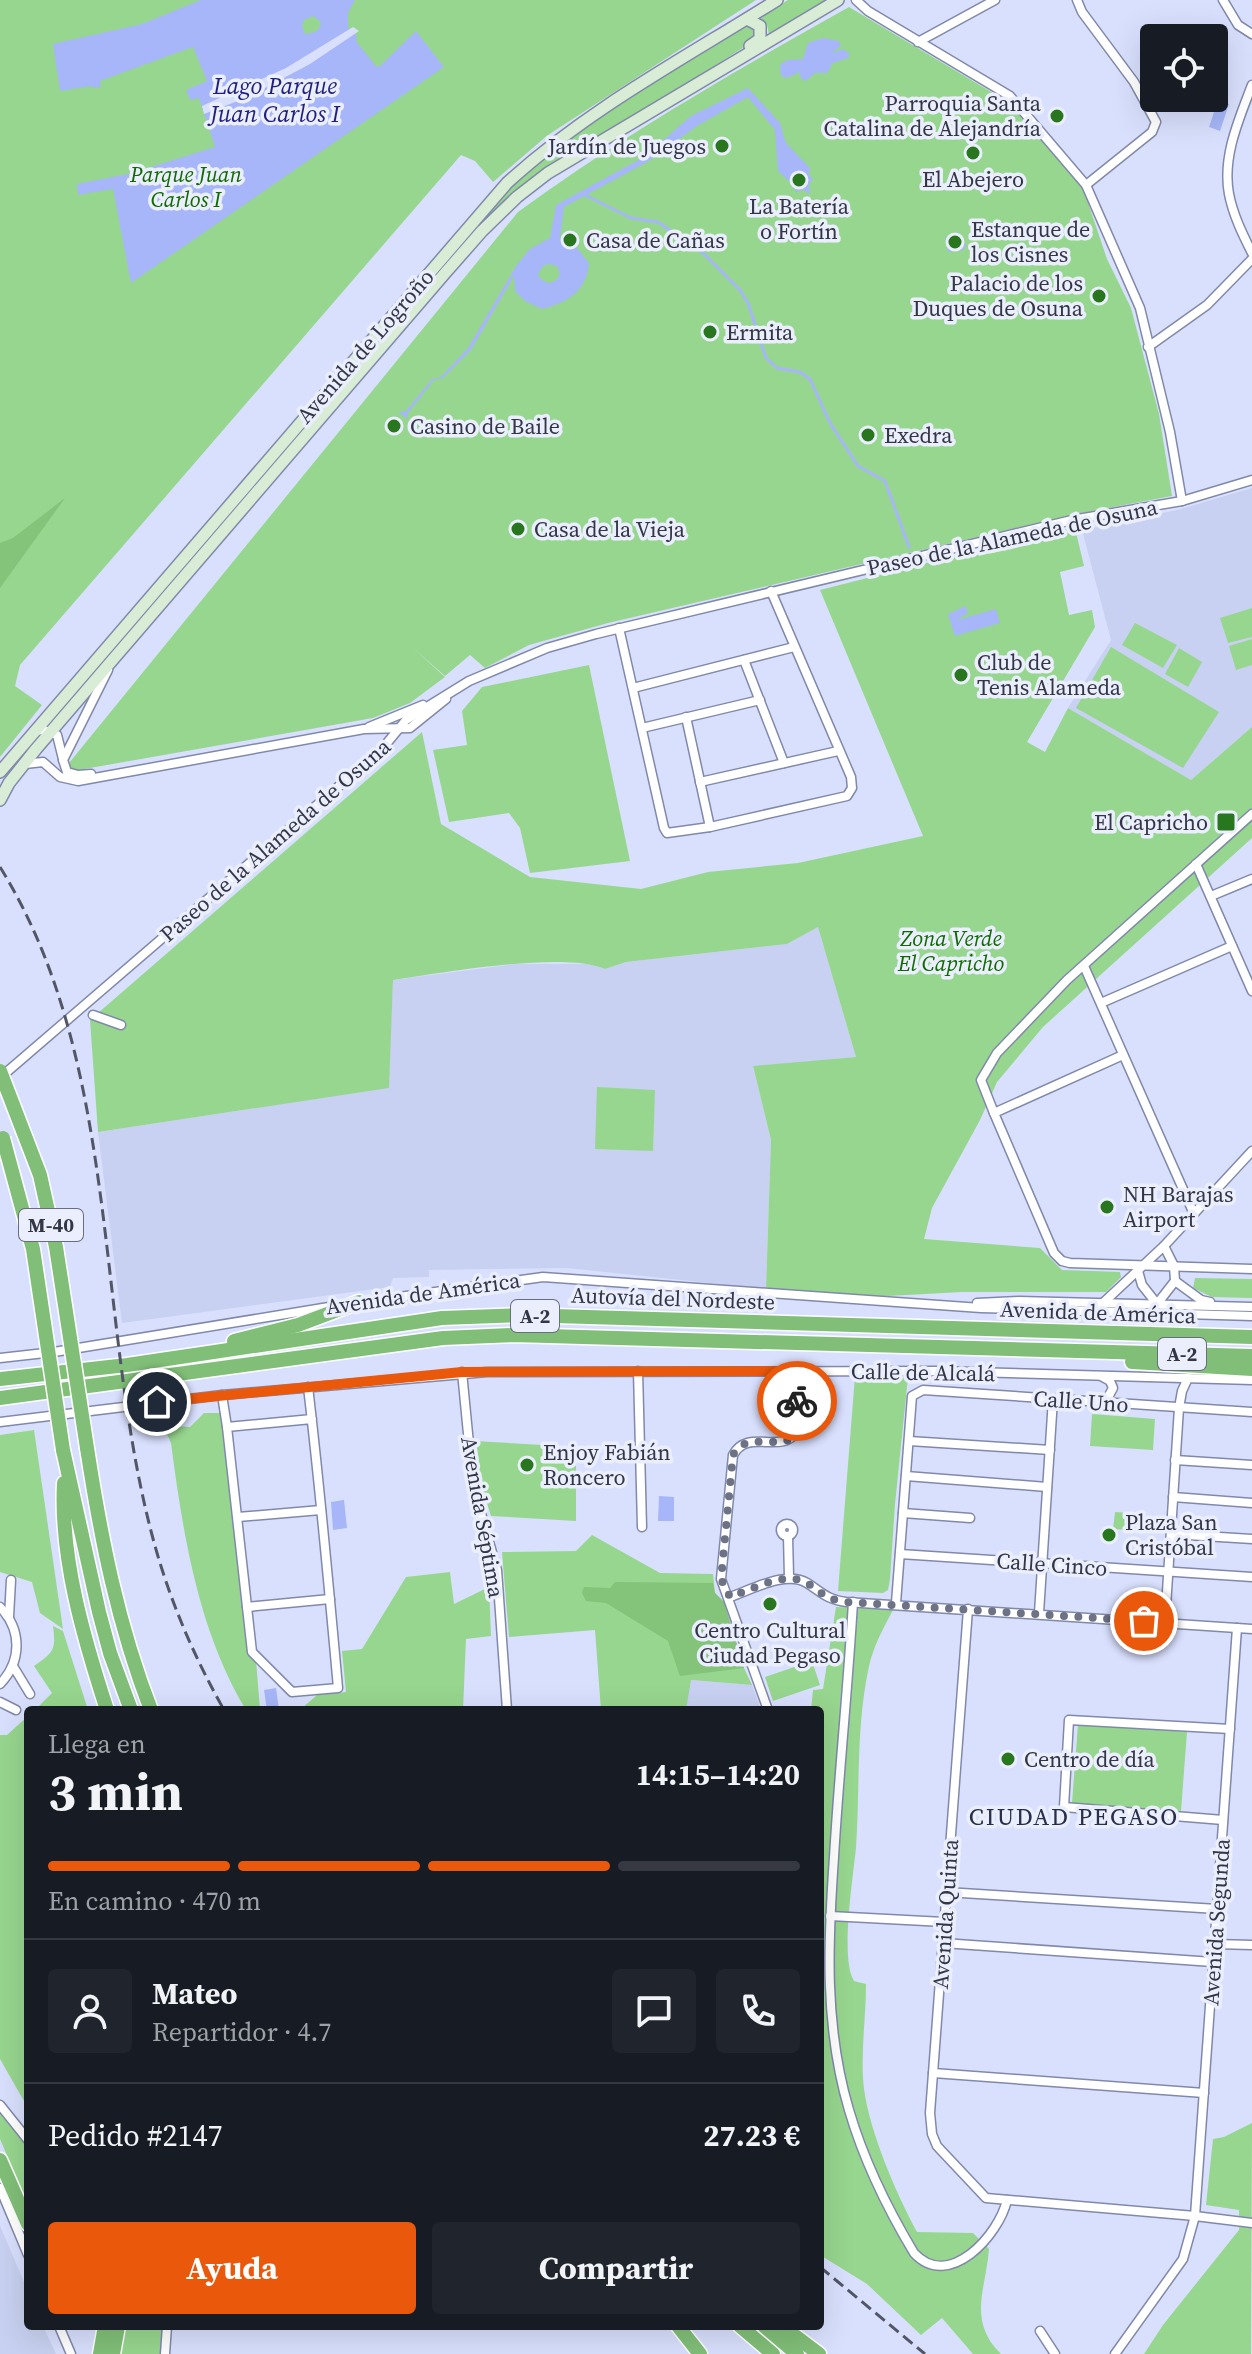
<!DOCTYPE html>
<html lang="es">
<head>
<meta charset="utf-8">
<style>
  :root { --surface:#171b24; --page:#20242c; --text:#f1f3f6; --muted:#9ea1a6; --line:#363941; --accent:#ea580c }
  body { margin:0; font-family:"Source Serif 4",serif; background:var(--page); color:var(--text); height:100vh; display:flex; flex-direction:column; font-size:30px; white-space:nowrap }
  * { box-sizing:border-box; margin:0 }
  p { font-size:26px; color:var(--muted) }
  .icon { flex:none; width:44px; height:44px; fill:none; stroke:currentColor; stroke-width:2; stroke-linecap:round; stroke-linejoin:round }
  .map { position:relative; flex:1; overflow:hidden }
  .drawer { position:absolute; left:24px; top:1706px; width:800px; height:624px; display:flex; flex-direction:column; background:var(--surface); border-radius:8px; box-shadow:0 8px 32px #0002 }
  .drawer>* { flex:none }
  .tools { position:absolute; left:1140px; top:24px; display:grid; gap:16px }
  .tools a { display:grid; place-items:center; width:88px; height:88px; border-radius:8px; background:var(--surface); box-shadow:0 8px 32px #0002; font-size:40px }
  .pin { position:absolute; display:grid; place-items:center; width:68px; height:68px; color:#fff; margin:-34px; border:4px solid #fff; border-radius:50%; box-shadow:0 2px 8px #0007 }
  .courier { position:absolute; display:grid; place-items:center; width:80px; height:80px; margin:-40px; border:6px solid #ea580c; border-radius:50%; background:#fff; color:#222; box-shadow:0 2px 10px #0007 }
  .head em { font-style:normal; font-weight:700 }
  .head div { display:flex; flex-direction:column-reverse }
  .head { display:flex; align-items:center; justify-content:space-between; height:136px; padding:0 24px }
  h1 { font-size:52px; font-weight:700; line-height:60px }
  .bar { display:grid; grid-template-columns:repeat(4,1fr); gap:12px 8px; align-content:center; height:96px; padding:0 24px }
  .bar i { height:10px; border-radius:6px; background:var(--line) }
  .bar .selected { background:var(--accent) }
  .bar p { grid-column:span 4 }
  .line { display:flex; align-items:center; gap:20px; padding:0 24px; border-top:2px solid var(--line) }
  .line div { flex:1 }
  .round { display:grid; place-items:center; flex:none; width:84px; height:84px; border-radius:8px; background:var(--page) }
  .action { display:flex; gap:16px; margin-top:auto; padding:16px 24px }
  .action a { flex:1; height:92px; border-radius:8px; background:var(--accent); color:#fff; font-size:32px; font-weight:700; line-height:92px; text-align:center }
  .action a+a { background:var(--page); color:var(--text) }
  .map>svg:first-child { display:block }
</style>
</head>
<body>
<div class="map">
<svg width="1252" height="2354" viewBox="0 0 1252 2354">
  <rect width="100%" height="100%" fill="#d9e0fd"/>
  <g fill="#c8d1f1">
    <polygon points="1252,488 1252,727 1191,780 1068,708 1111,640 1082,530 1177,510"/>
    <polygon points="818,927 856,1057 753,1067 771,1140 766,1289 567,1268 429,1270 429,1277 393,1278 390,1287 122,1323 98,1132 388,1088 393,980 515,964 592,964 605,969 626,962 787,944"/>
    <polygon points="690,1680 752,1685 761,1710 686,1710"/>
    <polygon points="0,2226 28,2291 28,2326 43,2326 56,2354 0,2354"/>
  </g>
  <g fill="#97d68e">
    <polygon points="0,0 756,0 548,135 493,182 475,161 461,155 20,665 15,686 42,705 0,757"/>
    <polygon points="788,0 827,0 769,35 767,25 760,17"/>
    <path d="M849,7L1013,105L1082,185L1107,259L1131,308L1159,414L1172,496L1076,514L608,623L529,645L485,668L470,655L445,676L412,647L445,677L410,703L373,718L73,771L69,768V763L518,212C623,135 735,71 849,7Z"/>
    <polygon points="750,26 756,32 752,42 513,194 48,725 511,186 563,141 659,77 744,27"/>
    <path d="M1075,528L1084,566L1060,572L1069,615L1092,610L1095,627L1027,742L1045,752L1068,708L1191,780L1252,727V838L1043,1027L997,1082L980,1120L932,1208L924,1239L1040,1248L1062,1270L1120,1272L1121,1277L1106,1292H962L869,1297L766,1289L771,1140L753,1066L856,1057L818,927L787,944L626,962L605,969C563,951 442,973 393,980L389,1088L98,1132L90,1020L422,732L441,824L530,877L641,889L708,872L798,863L923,836L820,590L1052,531Z"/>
    <polygon points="1252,608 1252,637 1228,643 1220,618"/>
    <polygon points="1135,623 1177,645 1163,668 1122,645"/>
    <polygon points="1252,639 1252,665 1236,670 1229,646"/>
    <polygon points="1111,647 1219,712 1183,768 1076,708"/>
    <polygon points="1179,648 1202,662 1188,687 1165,674"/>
    <polygon points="589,665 630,861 530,873 520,828 509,813 449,822 433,750 467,745 462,711 482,687"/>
    <polygon points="597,1087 655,1090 653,1151 595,1149"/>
    <polygon points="1195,1278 1252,1279 1252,1298 1212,1297 1193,1288"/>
    <polygon points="855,1376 908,1377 895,1504 890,1579 888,1590 883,1593 838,1591"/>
    <path d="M204,1413H221L238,1549L256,1660L260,1710H246C198,1630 183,1534 171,1443L163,1425L190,1427Z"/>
    <polygon points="1092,1414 1155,1419 1153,1450 1090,1446"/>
    <polygon points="34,1430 63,1629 40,1613 32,1582 0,1572 0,1435"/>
    <polygon points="475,1441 576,1447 576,1521 491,1516 481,1484"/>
    <polygon points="1115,1512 1145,1514 1144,1531 1113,1529"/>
    <polygon points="592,1535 660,1573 713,1574 715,1593 724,1602 744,1668 752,1685 691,1680 686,1710 601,1710 595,1630 509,1637 502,1552 576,1551"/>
    <polygon points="450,1572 454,1604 489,1587 491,1636 466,1639 463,1710 300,1710 317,1695 346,1692 342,1651 362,1649 406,1577"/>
    <path d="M836,1607L893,1610C883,1629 874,1645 869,1666C856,1726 860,1787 856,1848C853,1878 840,1959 854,1981L866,1984C866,2019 860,2054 864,2089C870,2133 896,2193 917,2232L973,2233L989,2249C986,2289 967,2321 1001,2354H973L942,2318L921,2335L867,2284L820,2255V1710H811L813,1690L823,1689Z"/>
    <path d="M53,1626L63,1631L88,1710H35L52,1693L34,1666C54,1652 56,1650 53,1626Z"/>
    <polygon points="812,1661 820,1685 773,1701 765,1677"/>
    <polygon points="28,1716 28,2108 0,2059 0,1735 7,1735"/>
    <polygon points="1078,1724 1187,1732 1181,1811 1072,1803"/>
    <polygon points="0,2110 28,2145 28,2205 0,2139"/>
    <polygon points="1252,2123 1251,2354 1144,2354 1163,2325 1239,2230 1239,2210 1206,2205 1213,2139 1224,2137"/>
    <polygon points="122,2326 163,2326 162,2354 118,2354"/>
  </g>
  <g fill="#83c37a">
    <polygon points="65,498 0,588 0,543 13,538"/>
    <polygon points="615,1582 713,1583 715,1593 724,1602 744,1668 680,1676 668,1641 606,1603 586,1601 582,1593 584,1587 610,1588"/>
  </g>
  <g fill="#a6b6f8" fill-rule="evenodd">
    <path d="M201,0H355L348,13V27L357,36L356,41L375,65L379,67L416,31L444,67L131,283L113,189L78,195L77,184L128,174L215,147L199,98L190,100L186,90L207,81L193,47L100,81L101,87L93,88L92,86L60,91L53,44L142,24ZM313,16L321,22C320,31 314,33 305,34L302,25L304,20Z"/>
    <polygon points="823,38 839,41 841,46 831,53 843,49 850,54 848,58 833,63 827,73 815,73 806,81 801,79 800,72 787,78 781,76 780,65 787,60 803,59 808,43"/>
    <polygon points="1214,87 1220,89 1217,100 1229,104 1220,131 1209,127 1214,112 1203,108 1207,98 1214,98"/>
    <path d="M748,88L780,123L786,143L810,168L809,175L813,179L809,184L810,194L803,190L796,192L793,185L778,171L775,130L748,97L697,126L649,161L564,207L560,238L576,247L589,263C587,291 567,303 542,309L525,301L515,291L514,276L471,350L443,378L434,380L408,413L407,419L399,412L406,411L432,379L441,377L468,348L516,266L530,249L550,238L556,205L644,157L691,116ZM548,264L557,266L560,274C554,286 545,285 538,275L542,267Z"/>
    <polygon points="958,232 966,245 963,250 948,252 945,238"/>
    <polygon points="966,606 968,613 957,620 996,609 1000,623 955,636 948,614"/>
    <polygon points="659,1496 674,1497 674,1521 658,1521"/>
    <polygon points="344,1500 347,1528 333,1530 331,1502"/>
    <polygon points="276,1688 279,1710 267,1710 264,1690"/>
  </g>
  <polygon fill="#d9e0fd" points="353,27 359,31 310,64 248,97 204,114 202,106 286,68"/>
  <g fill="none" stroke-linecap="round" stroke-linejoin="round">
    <polyline stroke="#a6b6f8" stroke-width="3" points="585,195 631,218 658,222 703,253 740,290 748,303 766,358 777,368 800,372 810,379 830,423 858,466 885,481 909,547"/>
    <defs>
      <g id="street">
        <polyline points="856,0 868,11 1010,96 1086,185 1140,308 1170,432 1182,501"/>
        <polyline points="1077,0 1082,12 1134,82 1156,122 1152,132 1086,185"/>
        <polyline points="1223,0 1238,25 1252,34"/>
        <polyline points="918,42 995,0"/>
        <path d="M1252,85C1239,119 1222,157 1229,194C1233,215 1243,235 1252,253"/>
        <polyline points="1148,347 1207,305 1252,259"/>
        <polyline points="619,628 664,828 667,833 710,827 847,796 852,788 851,777 771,591"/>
        <polyline points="744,660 784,763"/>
        <polyline points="633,688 794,647"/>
        <polyline points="686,717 710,827"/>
        <polyline points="369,727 423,705"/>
        <polyline points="642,728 760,700"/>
        <polyline points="34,731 44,730 57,735 63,759"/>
        <polyline points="25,764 43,762 60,777 78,781 364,729 410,728 446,699"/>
        <polyline points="91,774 78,775 67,772 63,760 108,670"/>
        <polyline points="700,782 838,751"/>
        <polyline points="1196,864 1252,991"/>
        <polyline points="1211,896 1252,879"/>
        <polyline points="1084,966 1194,1214"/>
        <polyline points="1101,1003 1232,946"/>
        <polyline points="93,1015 121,1025"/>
        <polyline points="1123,1055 994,1113 1054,1253 1062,1261 1070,1263 1252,1269"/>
        <polyline points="1,1077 382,749 406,720 469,681 547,648 596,634 1072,520 1182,501 1252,480"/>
        <polyline points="994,1113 981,1080 997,1053 1067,980 1252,814"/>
        <polyline points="1138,1271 1142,1285 1157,1304"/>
        <polyline points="1175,1281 1201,1300 1210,1302"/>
        <polyline points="1104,1302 1164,1246 1252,1151"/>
        <polyline points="356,1303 543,1277 981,1308 1252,1316"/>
        <polyline points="977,1303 1019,1301 1252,1307"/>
        <polyline points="1157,1304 1175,1281 1174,1266 1164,1246"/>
        <polyline points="0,1358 54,1352 335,1306"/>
        <polyline points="638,1371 642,1527"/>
        <polyline points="462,1372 473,1485 497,1570 507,1710"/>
        <path d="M308,1387C320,1487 329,1588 338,1688L292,1692L252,1652L227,1427L312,1419"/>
        <polyline points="222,1395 227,1427"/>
        <polyline points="1100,1403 1106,1401 1113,1388 1110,1381 1101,1376"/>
        <polyline points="0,1422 222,1395 487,1372 936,1371 1252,1380"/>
        <polyline points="909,1441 1050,1450"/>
        <polyline points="1175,1460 1252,1465"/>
        <polyline points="906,1476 1047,1487"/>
        <polyline points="1173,1497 1252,1503"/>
        <polyline points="903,1513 970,1518"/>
        <polyline points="238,1517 321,1510"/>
        <circle cx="787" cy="1530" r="6"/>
        <polyline points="1171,1534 1252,1539"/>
        <polyline points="788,1536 789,1577"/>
        <polyline points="900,1554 1252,1577"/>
        <path d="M730,1597C751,1590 786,1570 807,1583C823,1593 826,1599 846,1602L1252,1629"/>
        <path d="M853,1602C848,1687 839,1772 834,1857C828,1942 824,2026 849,2110C864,2161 887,2208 914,2253C949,2291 999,2235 1007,2200"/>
        <polyline points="896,1603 912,1396 923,1390 1252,1412"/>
        <path d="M0,1607C22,1630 22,1661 0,1684"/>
        <polyline points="247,1607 330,1599"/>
        <polyline points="968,1609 930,2113 932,2134 937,2146 986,2198 1195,2216 1252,2223"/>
        <polyline points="1039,1613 1053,1399"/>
        <polyline points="9,1617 11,1580"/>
        <polyline points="1165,1622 1179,1408 1182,1391 1188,1378"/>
        <polyline points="13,1666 30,1694"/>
        <polyline points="0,1702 16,1710"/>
        <path d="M768,1710L721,1579L733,1455C748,1427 782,1456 797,1431V1371"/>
        <polyline points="1223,1820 1064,1807 1069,1720 1230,1729"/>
        <polyline points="946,1892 1217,1909"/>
        <polyline points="830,1916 944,1922"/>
        <polyline points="943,1943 1213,1962"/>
        <polyline points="1215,1944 1252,1945"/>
        <polyline points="933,2073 1204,2093"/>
        <polyline points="0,2105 28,2140"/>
        <polyline points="0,2188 28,2255"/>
        <polyline points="59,2326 71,2354"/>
        <polyline points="1040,2331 1055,2354"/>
        <polyline points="165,2354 167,2326"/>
        <polyline points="1115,2354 1183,2259 1195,2216 1237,1628"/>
      </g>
      <g id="secondary">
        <polyline points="747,19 760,26 760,39 750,46"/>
        <path d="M0,772L507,183C588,109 685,58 777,0"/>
        <polyline points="0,800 9,783 36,749 446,272 482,231 517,197 548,173 838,0"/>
      </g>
      <g id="highway">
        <polyline points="234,1341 298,1325 359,1302"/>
        <polyline points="1132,1362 1252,1369"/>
        <polyline points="0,1379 127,1365 442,1318 521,1315 1252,1337"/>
        <polyline points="0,1398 443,1338 513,1335 1252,1356"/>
        <path d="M87,1448C101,1539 118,1625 151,1710"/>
        <polyline points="63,1450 99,1612 110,1653 131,1710"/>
        <path d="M64,1483C60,1558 84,1639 107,1710"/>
        <polyline points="0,2160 28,2224"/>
        <polyline points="678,2326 700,2354"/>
        <polyline points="740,2326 773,2354"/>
        <polyline points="764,2326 797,2354"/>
        <polyline points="782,2326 819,2354"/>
        <polyline points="100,2354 105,2326"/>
        <polyline points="113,2354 118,2326"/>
      </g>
    </defs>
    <use href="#street" stroke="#8189aa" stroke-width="11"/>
    <use href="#secondary" stroke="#8189aa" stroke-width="14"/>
    <use href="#highway" stroke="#fff" stroke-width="17"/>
    <use href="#street" stroke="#fff" stroke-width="8"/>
    <use href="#secondary" stroke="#d9ecd6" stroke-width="11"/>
    <use href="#highway" stroke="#81bf78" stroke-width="14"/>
    <g stroke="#525666" stroke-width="3" stroke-dasharray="12 6" stroke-linecap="butt">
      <path d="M0,867C121,1062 95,1315 151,1531C167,1594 192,1653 224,1710"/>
      <polyline points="820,2267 925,2354"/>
    </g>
    <defs>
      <g id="highway-bridge">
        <polyline points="0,1071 40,1175 56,1247 87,1448"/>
        <polyline points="3,1138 33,1249 63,1450"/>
      </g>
    </defs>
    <use href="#highway-bridge" stroke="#fff" stroke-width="17" stroke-linecap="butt"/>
    <use href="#highway-bridge" stroke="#81bf78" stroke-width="14"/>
  </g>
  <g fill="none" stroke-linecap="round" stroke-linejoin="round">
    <path stroke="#6d7285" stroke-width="8" stroke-dasharray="0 14.4" d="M797,1401C797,1411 799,1425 795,1433C785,1454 747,1428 733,1455L721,1579L730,1597C751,1590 786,1570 807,1583C823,1593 825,1599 846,1602L1144,1621"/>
    <polyline stroke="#ea580c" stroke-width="10" points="157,1402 462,1372 765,1371 797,1371 797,1401"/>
  </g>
  <g fill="#28761d" stroke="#eaeefd" stroke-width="3">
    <circle cx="1057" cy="116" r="8"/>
    <circle cx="722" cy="146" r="8"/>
    <circle cx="973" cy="153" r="8"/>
    <circle cx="799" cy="180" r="8"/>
    <circle cx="570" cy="240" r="8"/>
    <circle cx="955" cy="242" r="8"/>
    <circle cx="1099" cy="296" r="8"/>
    <circle cx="710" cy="332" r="8"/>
    <circle cx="394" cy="426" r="8"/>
    <circle cx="868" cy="435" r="8"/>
    <circle cx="518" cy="529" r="8"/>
    <circle cx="961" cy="675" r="8"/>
    <rect x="1216" y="812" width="20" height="20" rx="4"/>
    <circle cx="1107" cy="1207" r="8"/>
    <circle cx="527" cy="1465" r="8"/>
    <circle cx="1109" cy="1535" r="8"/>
    <circle cx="770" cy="1604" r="8"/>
    <circle cx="1008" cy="1759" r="8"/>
  </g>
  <g text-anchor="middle" stroke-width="7" stroke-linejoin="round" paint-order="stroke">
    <g fill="#eaeefd" stroke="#6a6d7c" stroke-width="2">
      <rect x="19" y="1209" width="64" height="32" rx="6"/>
      <rect x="511" y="1300" width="48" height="32" rx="6"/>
      <rect x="1158" y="1338" width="48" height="32" rx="6"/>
    </g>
    <g font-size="20" font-weight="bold" fill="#333644">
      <text x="51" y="1232">M-40</text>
      <text x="535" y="1323">A-2</text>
      <text x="1182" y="1361">A-2</text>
    </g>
    <g font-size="22" fill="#333644" stroke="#eaeefd" text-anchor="start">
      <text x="1041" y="111" text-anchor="end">Parroquia Santa<tspan x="1041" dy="25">Catalina de Alejandría</tspan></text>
      <text x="706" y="154" text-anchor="end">Jardín de Juegos</text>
      <text x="973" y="187" text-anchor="middle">El Abejero</text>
      <text x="799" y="214" text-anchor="middle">La Batería<tspan x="799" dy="25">o Fortín</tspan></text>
      <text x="971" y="237">Estanque de<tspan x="971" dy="25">los Cisnes</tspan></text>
      <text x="586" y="248">Casa de Cañas</text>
      <text x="1083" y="291" text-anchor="end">Palacio de los<tspan x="1083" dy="25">Duques de Osuna</tspan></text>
      <text x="726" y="340">Ermita</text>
      <text x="410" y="434">Casino de Baile</text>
      <text x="884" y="443">Exedra</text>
      <text x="534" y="537">Casa de la Vieja</text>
      <text x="977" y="670">Club de<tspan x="977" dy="25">Tenis Alameda</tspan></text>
      <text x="1208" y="830" text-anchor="end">El Capricho</text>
      <text x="1123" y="1202">NH Barajas<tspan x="1123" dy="25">Airport</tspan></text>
      <text x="543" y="1460">Enjoy Fabián<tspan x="543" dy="25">Roncero</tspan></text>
      <text x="1125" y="1530">Plaza San<tspan x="1125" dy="25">Cristóbal</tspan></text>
      <text x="770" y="1638" text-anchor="middle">Centro Cultural<tspan x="770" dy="25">Ciudad Pegaso</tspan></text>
      <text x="1024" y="1767">Centro de día</text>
    </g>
    <g font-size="22" font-style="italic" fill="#116a00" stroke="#eaeefd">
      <text x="186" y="182">Parque Juan<tspan x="186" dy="25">Carlos I</tspan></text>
      <text x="951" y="946">Zona Verde<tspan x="951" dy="25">El Capricho</tspan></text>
    </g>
    <g font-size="22" fill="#333644" stroke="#eaeefd">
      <text transform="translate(365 346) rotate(-49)" y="8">Avenida de Logroño</text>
      <text transform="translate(1012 537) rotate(-12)" y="8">Paseo de la Alameda de Osuna</text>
      <text transform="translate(275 840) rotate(-41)" y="8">Paseo de la Alameda de Osuna</text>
      <text transform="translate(423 1293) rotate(-8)" y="8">Avenida de América</text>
      <text transform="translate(673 1298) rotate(2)" y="8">Autovía del Nordeste</text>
      <text transform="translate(1098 1312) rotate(2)" y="8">Avenida de América</text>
      <text transform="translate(923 1372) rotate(1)" y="8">Calle de Alcalá</text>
      <text transform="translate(1081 1401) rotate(4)" y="8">Calle Uno</text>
      <text transform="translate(483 1517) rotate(80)" y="8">Avenida Séptima</text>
      <text transform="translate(1052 1564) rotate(4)" y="8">Calle Cinco</text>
      <text transform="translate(945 1914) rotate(-86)" y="8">Avenida Quinta</text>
      <text transform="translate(1216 1922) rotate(-86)" y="8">Avenida Segunda</text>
    </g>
    <g font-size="24" font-style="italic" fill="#201f7c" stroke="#eaeefd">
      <text x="275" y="94">Lago Parque<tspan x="275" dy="28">Juan Carlos I</tspan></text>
    </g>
    <g font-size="24" letter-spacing="2" fill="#292f4a" stroke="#eaeefd">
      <text x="1074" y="1825">CIUDAD PEGASO</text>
    </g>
  </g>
</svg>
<div class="tools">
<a><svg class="icon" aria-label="locate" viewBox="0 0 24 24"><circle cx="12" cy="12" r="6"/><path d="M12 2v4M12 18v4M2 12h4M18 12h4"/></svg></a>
</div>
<div class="pin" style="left:1144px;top:1621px;background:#ea580c"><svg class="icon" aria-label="bag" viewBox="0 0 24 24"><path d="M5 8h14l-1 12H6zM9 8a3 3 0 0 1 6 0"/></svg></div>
<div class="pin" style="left:157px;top:1402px;background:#1f2937"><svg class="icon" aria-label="home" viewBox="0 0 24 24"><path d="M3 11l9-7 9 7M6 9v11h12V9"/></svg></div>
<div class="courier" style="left:797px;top:1401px"><svg class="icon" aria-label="bike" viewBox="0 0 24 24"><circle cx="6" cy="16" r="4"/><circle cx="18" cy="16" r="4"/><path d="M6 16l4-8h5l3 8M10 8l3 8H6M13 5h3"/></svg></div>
<section class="drawer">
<div class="head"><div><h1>3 min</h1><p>Llega en</p></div><em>14:15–14:20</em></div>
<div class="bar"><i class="selected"></i><i class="selected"></i><i class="selected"></i><i></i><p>En camino · 470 m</p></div>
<div class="line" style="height:144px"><a class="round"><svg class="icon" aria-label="person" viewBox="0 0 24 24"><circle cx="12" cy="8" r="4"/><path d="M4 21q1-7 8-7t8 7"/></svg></a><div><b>Mateo</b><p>Repartidor · 4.7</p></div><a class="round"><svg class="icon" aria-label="chat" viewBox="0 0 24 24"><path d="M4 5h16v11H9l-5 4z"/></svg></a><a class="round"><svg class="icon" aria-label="phone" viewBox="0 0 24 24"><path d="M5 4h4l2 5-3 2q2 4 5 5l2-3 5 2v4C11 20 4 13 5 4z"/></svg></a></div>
<div class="line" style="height:104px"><div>Pedido #2147</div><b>27.23 €</b></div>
<div class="action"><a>Ayuda</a><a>Compartir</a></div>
</section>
</div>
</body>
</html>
